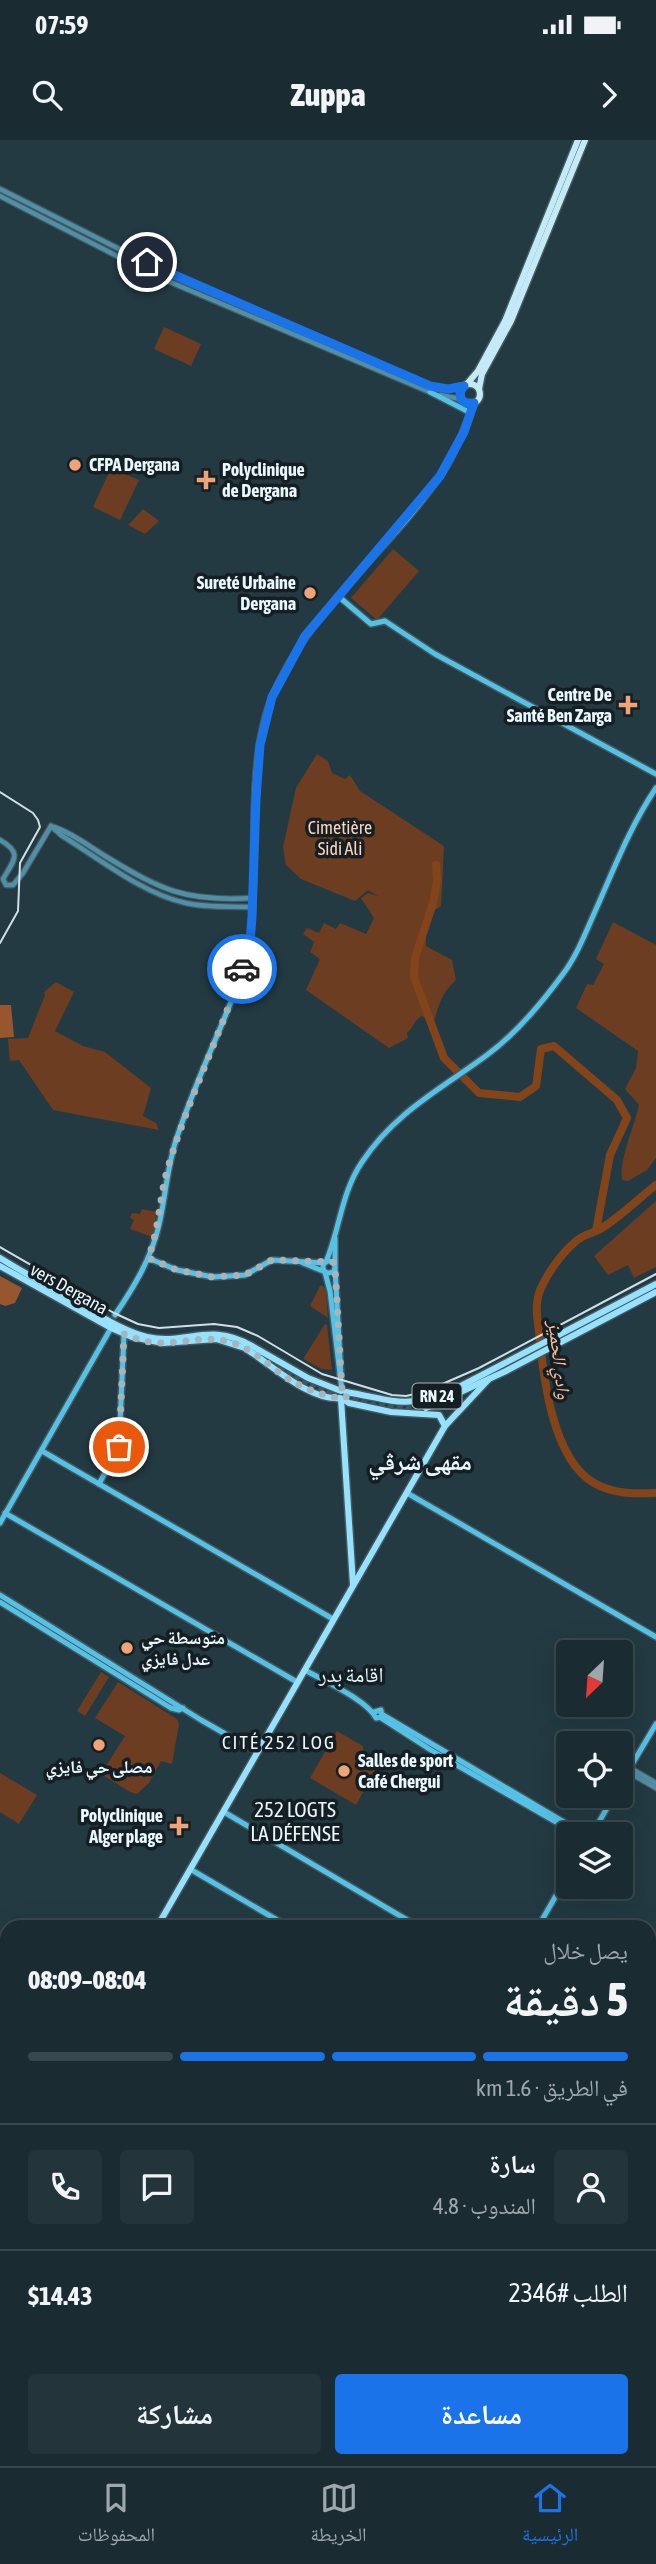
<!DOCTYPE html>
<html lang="ar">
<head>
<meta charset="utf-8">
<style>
  :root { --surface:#1a2c32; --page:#23343a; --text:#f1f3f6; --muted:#9fa7ac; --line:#38484d; --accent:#1a73e8 }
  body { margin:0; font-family:"Asap Condensed","Noto Naskh Arabic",sans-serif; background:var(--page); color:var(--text); direction:rtl; height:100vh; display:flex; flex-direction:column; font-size:26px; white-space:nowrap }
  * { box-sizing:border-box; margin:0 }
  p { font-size:23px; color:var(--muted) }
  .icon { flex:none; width:38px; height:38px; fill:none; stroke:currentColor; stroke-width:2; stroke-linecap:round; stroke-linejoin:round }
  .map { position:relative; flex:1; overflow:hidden; direction:ltr }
  .sheet { position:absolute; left:0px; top:1780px; width:656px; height:548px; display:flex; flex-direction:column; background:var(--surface); border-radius:21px 21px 0 0; box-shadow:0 7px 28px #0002,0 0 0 2px var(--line); direction:rtl }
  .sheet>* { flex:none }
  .needle { width:46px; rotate:205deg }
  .controls { position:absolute; left:556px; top:1500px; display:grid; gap:14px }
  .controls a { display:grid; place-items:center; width:77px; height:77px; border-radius:7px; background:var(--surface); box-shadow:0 7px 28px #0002,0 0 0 2px var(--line); font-size:35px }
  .pin { position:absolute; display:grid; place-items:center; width:60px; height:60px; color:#fff; margin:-30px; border:4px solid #fff; border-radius:50%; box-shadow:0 2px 7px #0007 }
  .courier { position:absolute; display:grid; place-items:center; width:70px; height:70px; margin:-35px; border:5px solid #1a73e8; border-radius:50%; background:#fff; color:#222; box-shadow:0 2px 9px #0007 }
  .headline em { font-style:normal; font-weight:800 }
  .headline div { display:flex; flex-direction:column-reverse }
  .headline { display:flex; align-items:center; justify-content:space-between; height:119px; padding:0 28px }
  h1 { font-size:46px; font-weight:800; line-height:52px }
  .bar { display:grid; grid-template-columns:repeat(4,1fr); gap:10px 7px; align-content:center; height:84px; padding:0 28px }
  .bar i { height:9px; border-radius:5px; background:var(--line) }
  .bar .current { background:var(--accent) }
  .bar p { grid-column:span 4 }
  .line { display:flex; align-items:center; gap:18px; padding:0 28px; border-top:2px solid var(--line) }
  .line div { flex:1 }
  .round { display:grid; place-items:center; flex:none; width:74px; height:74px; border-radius:7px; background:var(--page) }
  .cta { display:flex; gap:14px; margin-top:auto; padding:14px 28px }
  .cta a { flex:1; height:80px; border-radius:7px; background:var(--accent); color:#fff; font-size:28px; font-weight:800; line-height:80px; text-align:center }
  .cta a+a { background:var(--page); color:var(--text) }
  .status { display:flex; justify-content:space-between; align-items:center; height:49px; padding:0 35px; background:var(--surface); direction:ltr }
  .status svg { height:19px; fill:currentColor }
  header { display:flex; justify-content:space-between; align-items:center; height:91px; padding:0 28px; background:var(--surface); font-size:32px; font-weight:800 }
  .menu { display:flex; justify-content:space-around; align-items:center; height:98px; border-top:2px solid var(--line); background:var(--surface); font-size:19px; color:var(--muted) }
  .menu a { display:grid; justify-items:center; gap:4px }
  .menu .current { color:var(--accent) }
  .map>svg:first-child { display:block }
</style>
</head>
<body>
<div class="status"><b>07:59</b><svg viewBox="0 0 49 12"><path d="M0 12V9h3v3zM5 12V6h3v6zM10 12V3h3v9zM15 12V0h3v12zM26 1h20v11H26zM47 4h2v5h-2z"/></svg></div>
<header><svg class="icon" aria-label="forward" viewBox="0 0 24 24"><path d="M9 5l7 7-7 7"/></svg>Zuppa<svg class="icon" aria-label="search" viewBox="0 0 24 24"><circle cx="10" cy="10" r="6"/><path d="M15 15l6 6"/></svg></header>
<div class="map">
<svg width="656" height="2326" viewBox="0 0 656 2326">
  <rect width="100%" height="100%" fill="#233a42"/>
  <g fill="#6c3d20">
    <polygon points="164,187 201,204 191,226 154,209"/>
    <polygon points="111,328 139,340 120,380 93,367"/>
    <polygon points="143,369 159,381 145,394 128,385"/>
    <polygon points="393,409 419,431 377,480 351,458"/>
    <path d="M317,614L328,621L332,633L345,639L350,635L360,651L444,706L441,766C422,778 426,785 426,806L452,820L456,840C440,855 440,864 433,884L422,876C414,880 414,887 407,893L408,898L389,908L306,850L320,819L310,812L314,802L303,794L307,788L319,793L324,783L336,789L340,783L366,794L374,778L361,758L368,753L378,756L368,750L355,761L301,739L286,725L283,707L296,648Z"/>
    <path d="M613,782L656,805V1018L647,1030L628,1041L622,1040C619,1020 634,987 639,965L625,949L636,928L638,911L576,868L587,844L593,845L604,824L596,819Z"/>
    <polygon points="56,842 74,852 55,891 83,906 105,912 151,948 143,976 156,983 159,990 53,970 19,920 10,921 8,899 28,898 45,855 44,852"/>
    <polygon points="656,1061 656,1127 634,1138 628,1125 608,1135 594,1116"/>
    <polygon points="142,1069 157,1072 152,1097 130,1089 134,1080 130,1078 132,1073 140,1074"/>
    <polygon points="320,1146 323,1146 326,1150 328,1178 310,1166"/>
    <polygon points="325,1184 327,1185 332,1230 322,1229 303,1219"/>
    <polygon points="101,1532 109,1537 85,1576 77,1571"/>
    <polygon points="118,1542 177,1579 179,1584 172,1624 161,1621 149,1643 137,1654 130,1652 101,1634 125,1596 95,1578"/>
    <polygon points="337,1591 363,1606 363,1611 378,1625 356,1665 310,1638"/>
    <polygon points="0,1633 37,1655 19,1684 0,1672"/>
    <polygon points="462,2321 462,2320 555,2321 552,2326 459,2326"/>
  </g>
  <g fill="#97562d">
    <polygon points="0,865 11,865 14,897 0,898"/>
    <polygon points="0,1136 22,1148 15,1163 5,1166 0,1164"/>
  </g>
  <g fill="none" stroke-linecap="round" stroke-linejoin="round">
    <g stroke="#834419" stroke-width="8">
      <polyline points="436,725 437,741 433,763 415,818 414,837 444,918 479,953 520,957 536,946 541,909 554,906 617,960 627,978 610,1015 596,1091"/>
      <path d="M656,1045C638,1059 621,1076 602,1088C596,1092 589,1093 582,1097C567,1106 550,1129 542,1146C534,1161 537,1176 539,1192C543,1235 552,1319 594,1343C613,1354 635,1354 656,1353"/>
    </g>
    <path stroke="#41565e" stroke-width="6" stroke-dasharray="6 3" stroke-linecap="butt" d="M256,1213C274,1223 290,1236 308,1245C335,1258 396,1274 426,1268"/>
    <defs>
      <g id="tertiary">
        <polyline points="0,49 143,121 160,126 175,136 430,246 448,249 464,245"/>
        <polyline points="0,56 156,136 432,253"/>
        <polyline points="440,255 461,259"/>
        <path d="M51,686L61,695C98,718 143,754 186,763C207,768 230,766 252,767"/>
        <path d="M54,687C72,693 89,706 105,716C161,750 185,762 252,758"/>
        <path d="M0,700C23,713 14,720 3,739L6,745H13L23,733L51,686"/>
        <polyline points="630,1628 656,1643"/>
        <polyline points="628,1632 656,1648"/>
      </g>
      <g id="secondary">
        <polyline points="430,252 467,271"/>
        <polyline points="338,456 371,484 385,481 435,514 656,634"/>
        <polyline points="148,1118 177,1130 213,1137 245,1135 272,1120 324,1123"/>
        <circle cx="329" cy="1127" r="6"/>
        <path d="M326,1122C340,1089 341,1053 362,1022C395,972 441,949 487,915C517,893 541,864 563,834C578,814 587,789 597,767C615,726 631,685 656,648"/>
        <polyline points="303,1123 323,1131"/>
        <polyline points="335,1125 335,1098"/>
        <polyline points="335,1128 341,1237"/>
        <polyline points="325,1132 330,1151 342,1251"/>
        <path d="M115,1175C134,1147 151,1119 159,1085C166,1055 167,1026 177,997C190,959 206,921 222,884C233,857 246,828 250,799C259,727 245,629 270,562C306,471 387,414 441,335C456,313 464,288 474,263"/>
        <polyline points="42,1311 333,1479"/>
        <polyline points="99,1344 119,1307 124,1194"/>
        <polyline points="407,1353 656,1497"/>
        <polyline points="5,1373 297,1542"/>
        <polyline points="0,1383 111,1188"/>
        <polyline points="0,1455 201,1580 257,1612"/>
        <polyline points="0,1462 171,1568 179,1570 183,1568"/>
        <path d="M305,1530C324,1541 367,1560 376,1578L382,1577L381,1570L374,1572"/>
        <polyline points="383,1575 584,1694"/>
        <polyline points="381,1578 434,1612 577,1694"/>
        <polyline points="621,1643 656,1584"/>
        <polyline points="224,1672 419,1787"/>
        <polyline points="592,1694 614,1656"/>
        <polyline points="190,1729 289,1787"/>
        <polyline points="538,1787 569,1733"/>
        <polyline points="0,2079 7,2083"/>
        <polyline points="1,2102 7,2091"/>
        <polyline points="649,2278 656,2266"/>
        <polyline points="374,2320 383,2326"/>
        <polyline points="621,2326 624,2320"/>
      </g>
      <g id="primary">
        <path d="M0,1118C26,1134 53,1149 79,1164C101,1176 123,1191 147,1197C187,1206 208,1181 252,1206"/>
        <polyline points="0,1126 111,1188 132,1197 163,1203 216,1199 248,1209"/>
        <polyline points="250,1205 308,1238 341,1251"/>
        <path d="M246,1209C271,1224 309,1261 340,1258"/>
        <path d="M346,1252C398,1261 404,1270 457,1248L656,1144"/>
        <polyline points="341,1259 353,1444"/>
        <polyline points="343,1259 349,1263 391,1272 439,1275 445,1286"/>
        <polyline points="426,1268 506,1231 656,1152"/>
        <polyline points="157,1787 445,1286 489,1239"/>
        <polyline points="0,2064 7,2052"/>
      </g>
      <g id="trunk">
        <circle cx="470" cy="254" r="10"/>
        <polyline points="467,244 478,231 505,181 578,0"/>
        <polyline points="479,249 482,234 511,181 585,0"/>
      </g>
    </defs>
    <use href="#tertiary" stroke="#435860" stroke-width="7"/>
    <use href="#secondary" stroke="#435860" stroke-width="8"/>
    <use href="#primary" stroke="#435860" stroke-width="9"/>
    <use href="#trunk" stroke="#435860" stroke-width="9"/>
    <use href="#tertiary" stroke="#508fa6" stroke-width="4.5"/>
    <use href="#secondary" stroke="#55c1e5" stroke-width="5"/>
    <use href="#primary" stroke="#96e1fd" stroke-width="6"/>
    <use href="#trunk" stroke="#c4eaf8" stroke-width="6"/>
    <g stroke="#d0dfe5" stroke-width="2">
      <polyline points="0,652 33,673 38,680 40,687 20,723 18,771 0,803"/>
      <polyline points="0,1107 114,1173 138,1184 159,1188 214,1184 237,1187 258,1196 322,1234 392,1255 406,1256 424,1252 479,1228 656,1134"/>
    </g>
  </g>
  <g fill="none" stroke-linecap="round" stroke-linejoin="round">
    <path stroke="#a4b5bc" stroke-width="7" stroke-dasharray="0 12.6" d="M119,1307L124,1194C136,1199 148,1203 161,1203C184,1203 207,1195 230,1202C250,1207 267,1224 284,1236C303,1249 322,1255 343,1259L347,1256L346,1252L342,1251L335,1127L333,1122L272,1120L245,1135L213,1137L177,1130L148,1118C160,1088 159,1055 169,1024C189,958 220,895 242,829"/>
    <polyline stroke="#1a73e8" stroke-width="9" points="147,122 160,126 172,134 430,246 448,249 464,246 460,252 461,259 466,263 474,263 464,292 440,336 305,496 272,557 260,605 256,659 252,777 250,802 242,829"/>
  </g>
  <g fill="#efa377" stroke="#151f23" stroke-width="2.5">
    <circle cx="75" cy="325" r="7"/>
    <path d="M202.5 329.5h7v7h7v7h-7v7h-7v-7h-7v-7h7z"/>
    <circle cx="310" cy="453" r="7"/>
    <path d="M624.5 554.5h7v7h7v7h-7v7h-7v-7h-7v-7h7z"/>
    <circle cx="127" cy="1508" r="7"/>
    <circle cx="99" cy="1605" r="7"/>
    <circle cx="344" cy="1631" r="7"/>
    <path d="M175.5 1675.5h7v7h7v7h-7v7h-7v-7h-7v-7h7z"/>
  </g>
  <g text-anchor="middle" stroke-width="7" stroke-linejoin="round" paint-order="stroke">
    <rect fill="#151f23" stroke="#a9b6bc" stroke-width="2" x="412.5" y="1243.5" width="49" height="25" rx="5"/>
    <g font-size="16" font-weight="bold" fill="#e9f7fd">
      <text x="437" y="1262">RN 24</text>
    </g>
    <g font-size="18" font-weight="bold" fill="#e9f7fd" stroke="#151f23" text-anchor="start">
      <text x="89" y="331">CFPA Dergana</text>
      <text x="222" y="336">Polyclinique<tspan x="222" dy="21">de Dergana</tspan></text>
      <text x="296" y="449" text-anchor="end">Sureté Urbaine<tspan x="296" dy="21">Dergana</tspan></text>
      <text x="612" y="561" text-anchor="end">Centre De<tspan x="612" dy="21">Santé Ben Zarga</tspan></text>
      <text x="141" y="1504">متوسطة حي<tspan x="141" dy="21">عدل فايزي</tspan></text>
      <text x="358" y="1627">Salles de sport<tspan x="358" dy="21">Café Chergui</tspan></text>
      <text x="99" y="1633" text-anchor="middle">مصلى حي فايزي</text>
      <text x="163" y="1682" text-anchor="end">Polyclinique<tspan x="163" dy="21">Alger plage</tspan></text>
    </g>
    <g font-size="18" fill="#fbd4be" stroke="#151f23">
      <text x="340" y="694">Cimetière<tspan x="340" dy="21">Sidi Ali</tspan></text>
    </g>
    <g font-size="18" fill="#e9f7fd" stroke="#151f23">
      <text transform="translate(69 1149) rotate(29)" y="6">vers Dergana</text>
    </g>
    <g font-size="19" font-style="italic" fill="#f6bc9c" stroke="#151f23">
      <text transform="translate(560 1220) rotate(83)" y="7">وادي الحميز</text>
    </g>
    <g font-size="19" letter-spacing="2" fill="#e9f7fd" stroke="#151f23">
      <text x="279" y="1609">CITÉ 252 LOG</text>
    </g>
    <g font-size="21" fill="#e9f7fd" stroke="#151f23">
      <text x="351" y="1542">اقامة بدر</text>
      <text x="295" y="1677">252 LOGTS<tspan x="295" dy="24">LA DÉFENSE</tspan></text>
    </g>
    <g font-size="24" font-weight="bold" fill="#e9f7fd" stroke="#151f23">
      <text x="420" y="1330">مقهى شرڨي</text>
    </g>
  </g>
</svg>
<div class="controls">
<a><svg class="needle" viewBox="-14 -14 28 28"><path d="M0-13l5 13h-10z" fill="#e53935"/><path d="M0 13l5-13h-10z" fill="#9fa7ac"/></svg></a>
<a><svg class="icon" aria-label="locate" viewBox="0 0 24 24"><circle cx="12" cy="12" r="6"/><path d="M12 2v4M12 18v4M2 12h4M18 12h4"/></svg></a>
<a><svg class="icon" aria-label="layers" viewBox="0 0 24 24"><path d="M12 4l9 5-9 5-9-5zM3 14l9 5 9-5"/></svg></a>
</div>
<div class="pin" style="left:119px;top:1307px;background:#ea580c"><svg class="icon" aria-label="bag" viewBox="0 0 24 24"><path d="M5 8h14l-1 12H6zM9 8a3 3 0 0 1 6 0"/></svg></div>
<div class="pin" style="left:147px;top:122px;background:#1f2937"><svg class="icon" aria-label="home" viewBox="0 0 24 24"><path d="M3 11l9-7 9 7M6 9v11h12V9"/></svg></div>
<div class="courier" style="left:242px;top:829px"><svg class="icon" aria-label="car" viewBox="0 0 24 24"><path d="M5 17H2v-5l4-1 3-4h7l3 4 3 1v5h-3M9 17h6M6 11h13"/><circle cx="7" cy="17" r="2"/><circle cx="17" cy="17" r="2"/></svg></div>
<section class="sheet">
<div class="headline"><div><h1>5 دقيقة</h1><p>يصل خلال</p></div><em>08:04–08:09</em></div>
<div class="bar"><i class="current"></i><i class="current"></i><i class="current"></i><i></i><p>في الطريق · 1.6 km</p></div>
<div class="line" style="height:126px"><a class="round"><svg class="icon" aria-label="person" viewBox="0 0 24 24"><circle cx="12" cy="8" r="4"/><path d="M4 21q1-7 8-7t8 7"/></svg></a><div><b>سارة</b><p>المندوب · 4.8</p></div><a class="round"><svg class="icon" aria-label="chat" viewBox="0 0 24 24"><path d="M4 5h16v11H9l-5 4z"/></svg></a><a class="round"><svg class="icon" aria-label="phone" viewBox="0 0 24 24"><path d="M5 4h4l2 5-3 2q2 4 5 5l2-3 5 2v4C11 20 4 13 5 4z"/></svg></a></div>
<div class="line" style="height:91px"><div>الطلب #2346</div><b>$14.43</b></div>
<div class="cta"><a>مساعدة</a><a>مشاركة</a></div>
</section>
</div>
<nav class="menu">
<a class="current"><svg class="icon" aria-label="home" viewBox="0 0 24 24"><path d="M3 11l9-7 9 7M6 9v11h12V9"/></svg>الرئيسية</a>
<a><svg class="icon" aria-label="map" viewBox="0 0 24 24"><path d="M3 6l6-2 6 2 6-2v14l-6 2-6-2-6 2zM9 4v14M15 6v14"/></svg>الخريطة</a>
<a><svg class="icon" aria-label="saved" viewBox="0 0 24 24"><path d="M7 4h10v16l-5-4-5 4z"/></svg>المحفوظات</a>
</nav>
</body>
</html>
